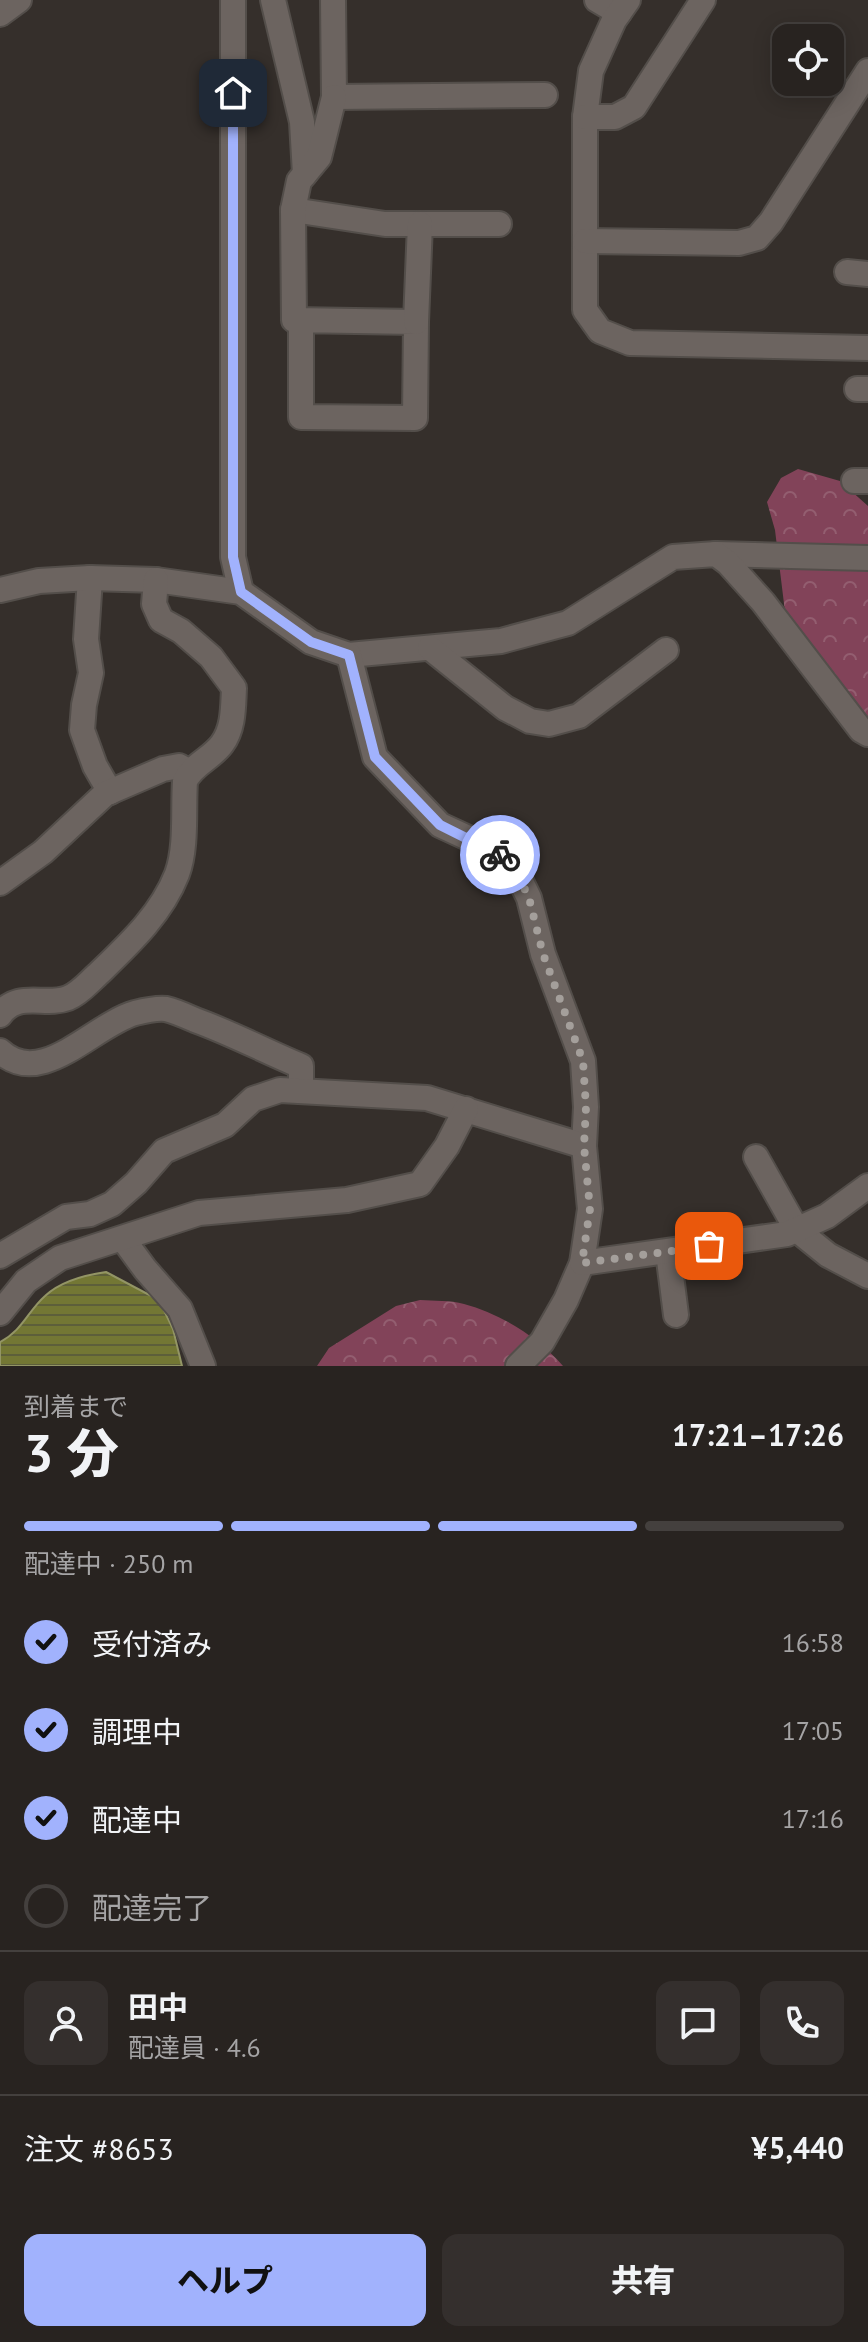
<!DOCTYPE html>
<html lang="ja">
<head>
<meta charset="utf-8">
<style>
  :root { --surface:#282320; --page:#342f2d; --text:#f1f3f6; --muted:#a5a4a5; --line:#44403e; --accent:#a1b2fd }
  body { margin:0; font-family:"PT Sans","Noto Sans JP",sans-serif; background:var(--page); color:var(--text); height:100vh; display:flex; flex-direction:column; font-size:30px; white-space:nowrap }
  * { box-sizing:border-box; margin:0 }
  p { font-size:26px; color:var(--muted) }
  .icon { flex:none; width:44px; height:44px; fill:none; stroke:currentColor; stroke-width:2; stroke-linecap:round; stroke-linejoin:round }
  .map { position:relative; height:1366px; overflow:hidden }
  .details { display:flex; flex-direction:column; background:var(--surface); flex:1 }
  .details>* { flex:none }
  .fabs { position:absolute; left:772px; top:24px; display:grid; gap:16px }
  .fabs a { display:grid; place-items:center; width:72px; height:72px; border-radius:16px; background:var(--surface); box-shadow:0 4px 20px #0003,0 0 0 2px var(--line); font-size:40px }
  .pin { position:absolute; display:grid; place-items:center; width:68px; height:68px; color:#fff; margin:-34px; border-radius:16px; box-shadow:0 4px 12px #0006 }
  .courier { position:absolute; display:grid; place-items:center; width:80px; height:80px; margin:-40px; border:6px solid #a1b2fd; border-radius:50%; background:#fff; color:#222; box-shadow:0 2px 10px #0007 }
  .overview em { font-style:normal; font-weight:800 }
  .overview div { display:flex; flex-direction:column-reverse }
  .overview { display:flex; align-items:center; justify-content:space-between; height:136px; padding:0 24px }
  h1 { font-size:52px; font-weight:800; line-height:60px }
  .bar { display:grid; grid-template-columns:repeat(4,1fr); gap:12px 8px; align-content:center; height:96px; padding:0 24px }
  .bar i { height:10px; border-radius:6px; background:var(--line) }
  .bar .selected { background:var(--accent) }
  .bar p { grid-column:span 4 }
  .line { display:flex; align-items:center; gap:20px; padding:0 24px; border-top:2px solid var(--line) }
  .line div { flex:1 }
  .round { display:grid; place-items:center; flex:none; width:84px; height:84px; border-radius:16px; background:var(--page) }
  ol { padding:0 24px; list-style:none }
  li { display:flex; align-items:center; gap:24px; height:88px }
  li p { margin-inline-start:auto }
  li .icon { padding:8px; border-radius:50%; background:var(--accent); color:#111; stroke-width:4 }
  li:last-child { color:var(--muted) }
  li i { width:44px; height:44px; border:4px solid var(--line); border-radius:50% }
  .action { display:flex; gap:16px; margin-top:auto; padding:16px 24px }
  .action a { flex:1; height:92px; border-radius:16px; background:var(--accent); color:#111; font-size:32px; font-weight:800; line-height:92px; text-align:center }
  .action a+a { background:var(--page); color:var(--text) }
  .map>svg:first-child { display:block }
</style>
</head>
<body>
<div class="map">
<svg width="868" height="1366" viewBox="0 0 868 1366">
  <defs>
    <pattern id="forest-crowns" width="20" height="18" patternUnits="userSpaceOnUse" patternTransform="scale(2)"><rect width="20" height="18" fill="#824359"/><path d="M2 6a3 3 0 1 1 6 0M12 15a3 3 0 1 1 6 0" fill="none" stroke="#935e70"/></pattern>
    <pattern id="water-rules" width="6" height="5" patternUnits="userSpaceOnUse" patternTransform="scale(2)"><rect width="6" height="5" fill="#737734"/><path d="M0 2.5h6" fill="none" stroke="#5d5f3a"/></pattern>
  </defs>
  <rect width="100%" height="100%" fill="#352f2b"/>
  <g fill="url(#forest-crowns)">
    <polygon points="798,469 840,481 868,506 868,738 786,620 775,530 767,502 781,478"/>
    <path d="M420,1300C434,1301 450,1300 464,1304C501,1314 538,1337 563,1366H317L329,1348L396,1306Z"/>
  </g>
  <path fill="url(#water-rules)" stroke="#939565" stroke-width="2" d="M106,1272L159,1300L173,1329L182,1366H0V1342C22,1331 28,1311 45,1296C61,1281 85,1275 106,1272Z"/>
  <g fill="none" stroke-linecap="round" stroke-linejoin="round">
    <defs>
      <g id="minor">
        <polyline points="233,0 233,557 241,592"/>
        <polyline points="273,0 302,122 305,174"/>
        <polyline points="333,0 334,97 545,95"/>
        <polyline points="597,0 619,13"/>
        <polyline points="628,0 614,20 591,71 585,117 585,310 600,331 630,343 868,348"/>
        <polyline points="0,14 19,0"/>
        <polyline points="585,117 615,117 634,107 703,0"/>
        <polyline points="293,210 385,224 499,224"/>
        <polyline points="585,241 739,243 757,238 771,222 868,71"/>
        <polyline points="847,272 868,274"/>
        <polyline points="301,320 301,417 415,418 416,322 294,320 293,210 299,181 319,157 334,97"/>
        <polyline points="416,322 420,224"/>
        <polyline points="857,389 868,389"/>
        <polyline points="854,481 868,481"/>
        <polyline points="716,554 868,558"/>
        <polyline points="90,578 86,639 91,673 84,705 82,730 95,766 110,792"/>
        <polyline points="0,590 39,581 90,578 156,580 241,592 311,642 349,655 501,641 568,623 673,557 716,554 728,563 763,602 861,730 868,734"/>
        <polyline points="430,648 505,708 530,721 549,724 579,716 666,650"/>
        <polyline points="349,655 375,757 440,825 494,850 514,867 529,898 543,954 583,1061 586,1107 584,1146 590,1209 582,1263 566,1300 542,1342 518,1366"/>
        <polyline points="0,883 43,852 105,794 163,769 179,766 190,772"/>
        <path d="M0,1015C17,990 45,1007 68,998C80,993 88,983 97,975C128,945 161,915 177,874C187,847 183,810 185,781C193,764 211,759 222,744C234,728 233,706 234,688L211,657L181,631L161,620L154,604L156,580"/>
        <path d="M0,1051C41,1090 93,1025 135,1013C143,1011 158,1008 166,1009C175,1011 186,1016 195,1020C231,1033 265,1051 301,1066V1091"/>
        <polyline points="756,1157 797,1230 828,1255 868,1276"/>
        <polyline points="123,1239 145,1269 180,1309 203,1366"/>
        <polyline points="668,1252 676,1315"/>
        <polyline points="0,1256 66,1217 90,1214 112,1204 136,1183 164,1151 225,1125 253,1099 280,1090 427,1098 584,1146"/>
        <polyline points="582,1263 787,1234 827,1216 868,1186"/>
        <polyline points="0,1313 26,1281 60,1258 199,1213 347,1200 420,1184 447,1146 466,1109"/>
      </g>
    </defs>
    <use href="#minor" stroke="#534e4a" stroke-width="28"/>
    <use href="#minor" stroke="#6c6460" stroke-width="24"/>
  </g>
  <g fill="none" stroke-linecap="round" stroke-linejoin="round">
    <polyline stroke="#a49f9b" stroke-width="8" stroke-dasharray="0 14.4" points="500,855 514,867 529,898 543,954 583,1061 586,1107 584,1146 590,1209 582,1263 709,1246"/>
    <polyline stroke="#a1b2fd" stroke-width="10" points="233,93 233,557 241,592 311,642 349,655 375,757 440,825 500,855"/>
  </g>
</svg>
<div class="fabs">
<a><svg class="icon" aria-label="locate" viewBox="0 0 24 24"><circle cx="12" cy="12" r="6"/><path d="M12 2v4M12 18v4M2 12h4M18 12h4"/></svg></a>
</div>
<div class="pin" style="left:709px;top:1246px;background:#ea580c"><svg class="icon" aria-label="bag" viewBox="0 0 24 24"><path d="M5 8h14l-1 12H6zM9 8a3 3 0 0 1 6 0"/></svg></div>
<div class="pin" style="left:233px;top:93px;background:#1f2937"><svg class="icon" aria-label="home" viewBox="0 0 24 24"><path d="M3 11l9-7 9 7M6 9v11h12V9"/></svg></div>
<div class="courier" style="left:500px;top:855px"><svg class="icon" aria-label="bike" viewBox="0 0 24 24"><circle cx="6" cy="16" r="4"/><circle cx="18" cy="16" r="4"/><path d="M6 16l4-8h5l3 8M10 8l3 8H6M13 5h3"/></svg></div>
</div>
<section class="details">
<div class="overview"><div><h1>3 分</h1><p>到着まで</p></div><em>17:21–17:26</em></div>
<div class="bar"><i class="selected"></i><i class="selected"></i><i class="selected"></i><i></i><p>配達中 · 250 m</p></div>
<ol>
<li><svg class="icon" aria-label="check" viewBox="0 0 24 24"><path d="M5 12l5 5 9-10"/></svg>受付済み<p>16:58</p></li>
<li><svg class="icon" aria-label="check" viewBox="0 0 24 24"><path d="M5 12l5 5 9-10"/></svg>調理中<p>17:05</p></li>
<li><svg class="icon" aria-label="check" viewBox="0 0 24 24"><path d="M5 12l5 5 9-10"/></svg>配達中<p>17:16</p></li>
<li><i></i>配達完了</li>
</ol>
<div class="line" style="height:144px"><a class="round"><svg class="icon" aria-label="person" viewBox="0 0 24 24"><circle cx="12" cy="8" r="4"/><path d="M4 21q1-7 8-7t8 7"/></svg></a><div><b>田中</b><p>配達員 · 4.6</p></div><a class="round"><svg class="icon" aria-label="chat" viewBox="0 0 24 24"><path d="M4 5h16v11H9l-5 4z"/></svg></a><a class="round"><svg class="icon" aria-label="phone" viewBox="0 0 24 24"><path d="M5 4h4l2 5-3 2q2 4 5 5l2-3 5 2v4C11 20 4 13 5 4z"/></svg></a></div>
<div class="line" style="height:104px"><div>注文 #8653</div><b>¥5,440</b></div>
<div class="action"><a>ヘルプ</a><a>共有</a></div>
</section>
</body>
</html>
